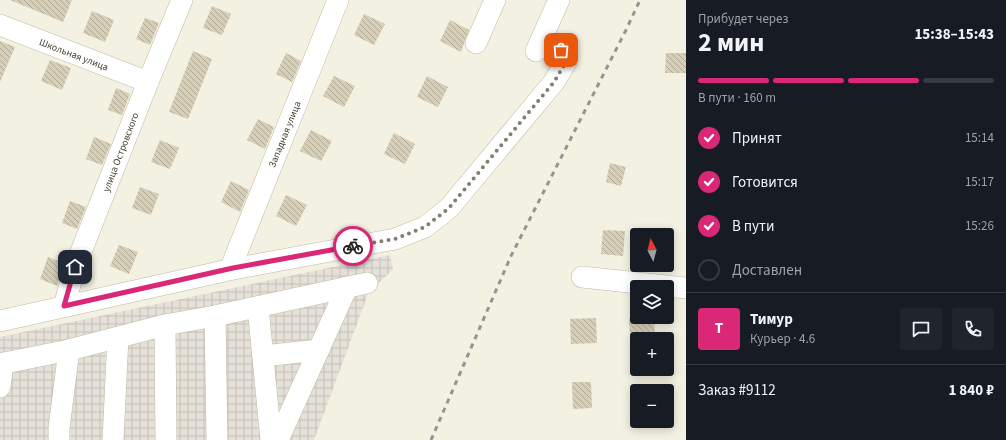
<!DOCTYPE html>
<html lang="ru">
<head>
<meta charset="utf-8">
<style>
  :root { --surface:#171b24; --page:#20242c; --text:#f1f3f6; --muted:#9ea1a6; --line:#363941; --accent:#db2777 }
  body { margin:0; font-family:"Source Sans 3",sans-serif; background:var(--page); color:var(--text); height:100vh; display:flex; flex-direction:column; font-size:15px; white-space:nowrap }
  * { box-sizing:border-box; margin:0 }
  p { font-size:13px; color:var(--muted) }
  .icon { flex:none; width:22px; height:22px; fill:none; stroke:currentColor; stroke-width:2; stroke-linecap:round; stroke-linejoin:round }
  .map { position:relative; flex:1; overflow:hidden }
  .drawer { display:flex; flex-direction:column; background:var(--surface); width:320px }
  .drawer>* { flex:none }
  .needle { width:26px; rotate:353deg }
  .buttons { position:absolute; left:630px; top:228px; display:grid; gap:8px }
  .buttons a { display:grid; place-items:center; width:44px; height:44px; border-radius:4px; background:var(--surface); box-shadow:0 2px 10px #0003; font-size:20px }
  .pin { position:absolute; display:grid; place-items:center; width:34px; height:34px; color:#fff; margin:-17px; border-radius:8px; box-shadow:0 2px 6px #0006 }
  .courier { position:absolute; display:grid; place-items:center; width:40px; height:40px; margin:-20px; border:3px solid #db2777; border-radius:50%; background:#fff; color:#222; box-shadow:0 1px 5px #0007 }
  .head em { font-style:normal; font-weight:700 }
  .head div { display:flex; flex-direction:column-reverse }
  .head { display:flex; align-items:center; justify-content:space-between; height:68px; padding:0 12px }
  h1 { font-size:26px; font-weight:700; line-height:30px }
  .bar { display:grid; grid-template-columns:repeat(4,1fr); gap:6px 4px; align-content:center; height:48px; padding:0 12px }
  .bar i { height:5px; border-radius:3px; background:var(--line) }
  .bar .selected { background:var(--accent) }
  .bar p { grid-column:span 4 }
  .line { display:flex; align-items:center; gap:10px; padding:0 12px; border-top:1px solid var(--line) }
  .line div { flex:1 }
  .round { display:grid; place-items:center; flex:none; width:42px; height:42px; border-radius:4px; background:var(--page) }
  ol { padding:0 12px; list-style:none }
  li { display:flex; align-items:center; gap:12px; height:44px }
  li p { margin-inline-start:auto }
  li .icon { padding:4px; border-radius:50%; background:var(--accent); color:#fff; stroke-width:4 }
  li:last-child { color:var(--muted) }
  li i { width:22px; height:22px; border:2px solid var(--line); border-radius:50% }
  main { display:flex; flex:1; min-height:0 }
  .map>svg:first-child { display:block }
</style>
</head>
<body>
<main>
<div class="map">
<svg width="686" height="440" viewBox="0 0 686 440">
  <defs>
    <pattern id="industrial-grid" width="8" height="8" patternUnits="userSpaceOnUse"><rect width="8" height="8" fill="#e5e1d8"/><path d="M0 4h8M4 0v8" fill="none" stroke="#c6c2ba"/></pattern>
    <pattern id="building-back-hatch" width="6" height="6" patternUnits="userSpaceOnUse"><rect width="6" height="6" fill="#d6ceb7"/><path d="M-1 5l2 2M0 0l6 6M5-1l2 2" fill="none" stroke="#afa995"/></pattern>
  </defs>
  <rect width="100%" height="100%" fill="#f3f1e2"/>
  <polygon fill="url(#industrial-grid)" points="390,255 393,269 368,294 314,440 0,440 0,337"/>
  <g fill="url(#building-back-hatch)">
    <polygon points="10,0 72,0 63,22"/>
    <polygon points="212,6 231,14 222,35 203,28"/>
    <polygon points="92,11 114,20 105,42 83,33"/>
    <polygon points="364,14 385,24 374,45 354,35"/>
    <polygon points="145,18 159,23 150,45 136,39"/>
    <polygon points="450,20 469,30 461,52 440,41"/>
    <polygon points="0,41 15,47 0,82"/>
    <polygon points="193,51 212,59 188,119 169,112"/>
    <polygon points="286,53 301,61 292,82 276,74"/>
    <polygon points="666,53 686,53 686,73 665,73"/>
    <polygon points="50,60 71,68 62,90 41,81"/>
    <polygon points="334,76 355,86 344,107 323,96"/>
    <polygon points="427,76 448,87 438,107 417,97"/>
    <polygon points="116,88 130,94 122,115 108,110"/>
    <polygon points="258,119 274,127 265,149 247,140"/>
    <polygon points="311,130 332,141 321,161 300,151"/>
    <polygon points="394,133 415,144 405,164 384,154"/>
    <polygon points="94,137 111,144 102,165 86,159"/>
    <polygon points="160,140 179,148 170,169 151,162"/>
    <polygon points="610,163 626,167 621,186 606,182"/>
    <polygon points="231,181 249,190 240,212 221,202"/>
    <polygon points="140,187 159,194 151,215 132,208"/>
    <polygon points="286,195 307,205 296,226 276,216"/>
    <polygon points="70,201 86,207 77,229 62,223"/>
    <polygon points="603,230 625,231 623,256 601,254"/>
    <polygon points="119,245 138,252 129,274 110,266"/>
    <polygon points="48,257 64,263 57,286 40,279"/>
    <polygon points="654,317 655,336 630,336 629,318"/>
    <polygon points="596,318 597,343 571,344 570,319"/>
    <polygon points="572,382 591,382 592,408 573,409"/>
  </g>
  <g fill="none" stroke-linecap="round" stroke-linejoin="round">
    <defs>
      <g id="minor">
        <polyline points="0,25 148,82"/>
        <polyline points="476,43 495,0"/>
        <polyline points="536,51 559,0"/>
        <polyline points="233,269 233,262 338,0"/>
        <polyline points="582,277 686,288"/>
        <polyline points="64,306 75,267 148,82 182,0"/>
        <polyline points="258,307 271,440"/>
        <polyline points="215,316 217,440"/>
        <polyline points="0,321 233,269 395,239 425,227 449,208 554,82 566,62 561,50 541,40"/>
        <polyline points="165,325 166,440"/>
        <polyline points="263,356 319,350"/>
        <polyline points="0,364 69,350 165,325 215,316 367,283"/>
        <polyline points="0,387 3,363"/>
        <polyline points="59,440 59,428 69,350"/>
        <polyline points="113,440 118,337"/>
        <polyline points="278,440 347,287"/>
      </g>
    </defs>
    <use href="#minor" stroke="#c0baa4" stroke-width="22"/>
    <use href="#minor" stroke="#fff" stroke-width="21"/>
    <polyline stroke="#949494" stroke-width="3" stroke-dasharray="5 5" stroke-linecap="butt" points="431,440 511,256 626,30 640,0"/>
  </g>
  <g fill="none" stroke-linecap="round" stroke-linejoin="round">
    <polyline stroke="#837f70" stroke-width="4" stroke-dasharray="0 7.2" points="353,246 395,239 425,227 449,208 554,82 566,62 561,50"/>
    <polyline stroke="#db2777" stroke-width="5" points="75,267 64,306 233,268 353,246"/>
  </g>
  <g text-anchor="middle" stroke-width="4" stroke-linejoin="round" paint-order="stroke">
    <g font-size="10" fill="#464132" stroke="#fff">
      <text transform="translate(74 54) rotate(21)" y="4">Школьная улица</text>
      <text transform="translate(284 134) rotate(-68)" y="4">Западная улица</text>
      <text transform="translate(120 152) rotate(-69)" y="4">улица Островского</text>
    </g>
  </g>
</svg>
<div class="buttons">
<a><svg class="needle" viewBox="-14 -14 28 28"><path d="M0-13l5 13h-10z" fill="#e53935"/><path d="M0 13l5-13h-10z" fill="#9ea1a6"/></svg></a>
<a><svg class="icon" aria-label="layers" viewBox="0 0 24 24"><path d="M12 4l9 5-9 5-9-5zM3 14l9 5 9-5"/></svg></a>
<a>+</a>
<a>−</a>
</div>
<div class="pin" style="left:561px;top:50px;background:#ea580c"><svg class="icon" aria-label="bag" viewBox="0 0 24 24"><path d="M5 8h14l-1 12H6zM9 8a3 3 0 0 1 6 0"/></svg></div>
<div class="pin" style="left:75px;top:267px;background:#1f2937"><svg class="icon" aria-label="home" viewBox="0 0 24 24"><path d="M3 11l9-7 9 7M6 9v11h12V9"/></svg></div>
<div class="courier" style="left:353px;top:246px"><svg class="icon" aria-label="bike" viewBox="0 0 24 24"><circle cx="6" cy="16" r="4"/><circle cx="18" cy="16" r="4"/><path d="M6 16l4-8h5l3 8M10 8l3 8H6M13 5h3"/></svg></div>
</div>
<section class="drawer">
<div class="head"><div><h1>2 мин</h1><p>Прибудет через</p></div><em>15:38–15:43</em></div>
<div class="bar"><i class="selected"></i><i class="selected"></i><i class="selected"></i><i></i><p>В пути · 160 m</p></div>
<ol>
<li><svg class="icon" aria-label="check" viewBox="0 0 24 24"><path d="M5 12l5 5 9-10"/></svg>Принят<p>15:14</p></li>
<li><svg class="icon" aria-label="check" viewBox="0 0 24 24"><path d="M5 12l5 5 9-10"/></svg>Готовится<p>15:17</p></li>
<li><svg class="icon" aria-label="check" viewBox="0 0 24 24"><path d="M5 12l5 5 9-10"/></svg>В пути<p>15:26</p></li>
<li><i></i>Доставлен</li>
</ol>
<div class="line" style="height:72px"><b class="round" style="background:var(--accent);color:#fff">Т</b><div><b>Тимур</b><p>Курьер · 4.6</p></div><a class="round"><svg class="icon" aria-label="chat" viewBox="0 0 24 24"><path d="M4 5h16v11H9l-5 4z"/></svg></a><a class="round"><svg class="icon" aria-label="phone" viewBox="0 0 24 24"><path d="M5 4h4l2 5-3 2q2 4 5 5l2-3 5 2v4C11 20 4 13 5 4z"/></svg></a></div>
<div class="line" style="height:52px"><div>Заказ #9112</div><b>1 840 ₽</b></div>
</section>
</main>
</body>
</html>
